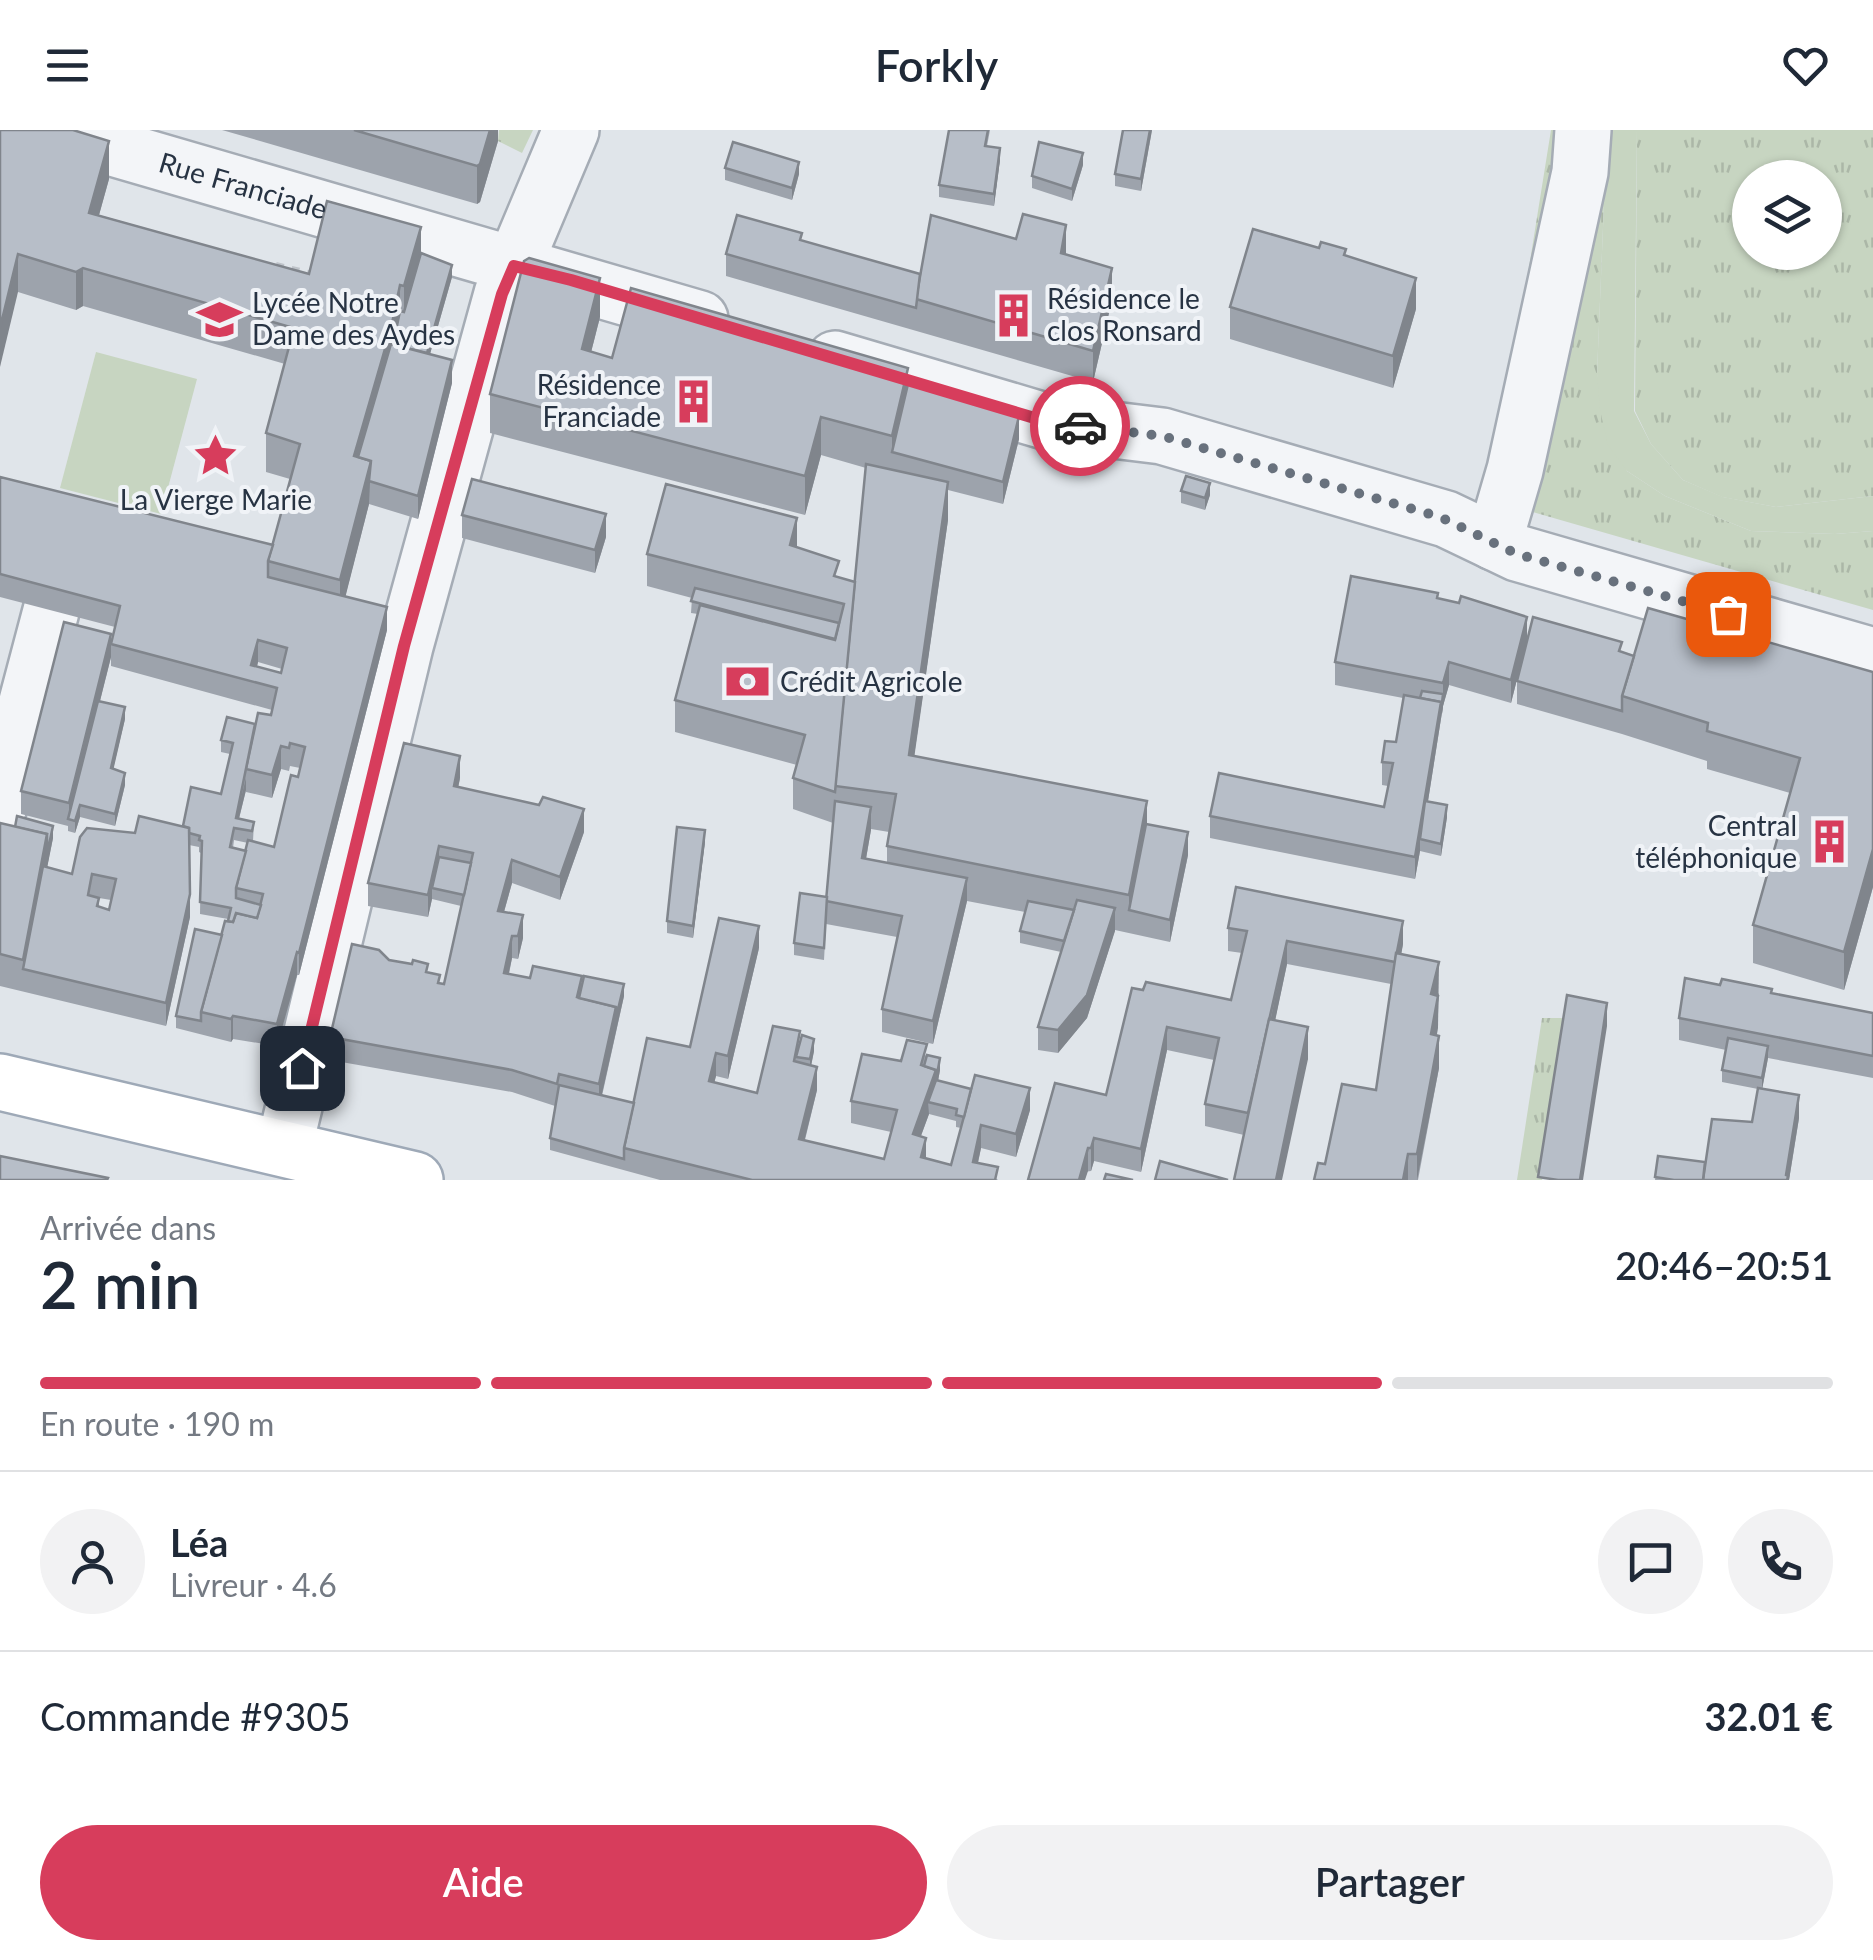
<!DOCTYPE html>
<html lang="fr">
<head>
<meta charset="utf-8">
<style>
  :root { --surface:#fff; --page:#f2f2f3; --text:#1f2937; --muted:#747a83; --line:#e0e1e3; --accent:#d73d5c }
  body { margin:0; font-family:Lato,sans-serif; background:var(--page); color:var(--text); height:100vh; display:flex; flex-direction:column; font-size:38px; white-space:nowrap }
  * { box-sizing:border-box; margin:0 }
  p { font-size:32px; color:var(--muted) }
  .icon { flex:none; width:55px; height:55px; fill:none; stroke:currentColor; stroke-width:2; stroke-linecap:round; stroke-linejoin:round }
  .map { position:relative; height:1050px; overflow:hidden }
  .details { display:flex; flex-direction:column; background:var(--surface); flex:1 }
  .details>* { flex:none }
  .controls { position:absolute; left:1732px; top:30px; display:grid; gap:20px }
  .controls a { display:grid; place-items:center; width:110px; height:110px; border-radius:50%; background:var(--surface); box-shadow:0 2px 8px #0004; font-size:50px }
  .pin { position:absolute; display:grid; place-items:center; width:85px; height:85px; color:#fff; margin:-42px; border-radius:20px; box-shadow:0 5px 15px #0006 }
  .courier { position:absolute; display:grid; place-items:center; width:100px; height:100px; margin:-50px; border:8px solid #d73d5c; border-radius:50%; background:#fff; color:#222; box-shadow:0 2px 12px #0007 }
  .head em { font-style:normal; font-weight:600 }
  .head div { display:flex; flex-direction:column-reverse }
  .head { display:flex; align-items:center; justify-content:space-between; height:170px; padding:0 40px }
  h1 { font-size:65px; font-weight:600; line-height:75px }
  .bar { display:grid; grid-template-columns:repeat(4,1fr); gap:15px 10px; align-content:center; height:120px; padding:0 40px }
  .bar i { height:12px; border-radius:8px; background:var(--line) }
  .bar .selected { background:var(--accent) }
  .bar p { grid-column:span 4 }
  .line { display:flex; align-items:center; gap:25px; padding:0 40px; border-top:2px solid var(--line) }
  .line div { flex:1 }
  .round { display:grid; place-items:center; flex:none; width:105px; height:105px; border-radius:52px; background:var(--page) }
  .action { display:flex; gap:20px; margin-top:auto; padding:20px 40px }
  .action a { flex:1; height:115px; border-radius:60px; background:var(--accent); color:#fff; font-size:40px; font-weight:600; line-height:115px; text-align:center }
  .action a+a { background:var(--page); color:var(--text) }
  header { display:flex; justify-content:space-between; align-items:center; height:130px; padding:0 40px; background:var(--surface); font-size:45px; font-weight:600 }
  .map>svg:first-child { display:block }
</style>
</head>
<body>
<header><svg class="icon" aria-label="menu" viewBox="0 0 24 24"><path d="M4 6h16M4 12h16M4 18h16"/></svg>Forkly<svg class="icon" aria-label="heart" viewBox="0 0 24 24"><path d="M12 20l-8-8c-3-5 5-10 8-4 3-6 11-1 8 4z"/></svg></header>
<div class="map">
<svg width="1873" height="1050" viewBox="0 0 1873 1050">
  <defs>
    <pattern id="grass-tufts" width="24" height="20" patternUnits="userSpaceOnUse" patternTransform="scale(2.5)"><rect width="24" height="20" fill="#c7d5c1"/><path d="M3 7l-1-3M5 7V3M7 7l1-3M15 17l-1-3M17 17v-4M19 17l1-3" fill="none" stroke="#abb7a7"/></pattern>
  </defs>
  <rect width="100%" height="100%" fill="#e0e5ea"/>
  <g fill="url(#grass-tufts)" fill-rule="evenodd">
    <polygon points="499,0 533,0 522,23 498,11"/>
    <polygon points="1551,0 1568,0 1482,362 1526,156"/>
    <polygon points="1607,0 1597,244 1627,341 1665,366 1751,401 1835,404 1873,401 1873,480 1522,379"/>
    <path d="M1637,0H1873V366L1776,377L1722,367L1683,350L1651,314L1635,281ZM1750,48H1825V122H1750Z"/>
    <polygon points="1542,888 1567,888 1542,1050 1517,1050"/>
  </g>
  <g fill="#c7d5c1">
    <polygon points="1607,0 1637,0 1634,281 1651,314 1683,350 1723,367 1776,377 1873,366 1873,401 1835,404 1751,401 1665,366 1627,341 1608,315 1600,280 1597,244"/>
    <polygon points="96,222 197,249 161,384 60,358"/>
  </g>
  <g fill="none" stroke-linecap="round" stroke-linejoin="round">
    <defs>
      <g id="minor">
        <path id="s1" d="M51,0L700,189"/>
        <polyline points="835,229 1048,292 1162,306 1446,389 1517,423 1873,526"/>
        <polyline points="1494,412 1515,340 1580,42 1583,0"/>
        <polyline points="0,674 51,481"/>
        <polyline points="284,1018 405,516 502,164 571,0"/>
      </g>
      <polyline id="major" points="0,952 415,1050"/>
    </defs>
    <use href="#minor" stroke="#a5acb5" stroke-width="60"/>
    <use href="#major" stroke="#9ea9b7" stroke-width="60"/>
    <polyline stroke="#bec3c9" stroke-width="6" stroke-dasharray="8 8" stroke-linecap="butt" points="276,135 317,145"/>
    <use href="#minor" stroke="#f3f5f8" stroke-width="55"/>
    <use href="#major" stroke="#fff" stroke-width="55"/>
  </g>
  <g fill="#9da3ac" fill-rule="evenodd">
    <path d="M0,0L109,49L99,85L309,144L421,123L452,147L430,224L452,253L418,389L369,374L345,467L387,500L299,845H297L277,916L233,909L231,912L176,898V886L222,805L228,789L200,784L201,723L199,722V717L189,715L190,787L166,896L0,856V693L53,708L47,737L72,744L135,703L183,696L221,664L230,624L221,622V610L271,585L272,580L111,536V527L100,571L125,589L113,639L125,655L115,696L80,687L75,703L68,701V696L21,684V661L111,513L115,497L0,467V347L273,415L290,349L266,342V303L285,234L83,176L76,180L18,162ZM258,532L282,539L281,543L257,537ZM290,636L300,638L274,717L253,711L254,692L239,689L246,660V662L272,668L281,639L289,641ZM234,710L248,713L246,721L233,718ZM99,768L111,770L109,780L99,777Z"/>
    <polygon points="222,0 498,0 498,11 480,72 477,74"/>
    <polygon points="949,0 990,0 987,16 1000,30 994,76 939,67 939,55"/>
    <polygon points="1152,0 1141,61 1115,56 1115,44"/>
    <polygon points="1083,35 1072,71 1032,58 1032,46"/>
    <polygon points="725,38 799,44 792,70 725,50"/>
    <polygon points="802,110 920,144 1066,125 1112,170 1093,252 726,146 726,124"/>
    <polygon points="1346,126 1416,179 1393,258 1230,209 1230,177"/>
    <path d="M600,187L591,222L612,228L908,254L1019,309L1003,374L948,360V390L914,626L1147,694L1188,725L1170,812L1115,800L1087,888L1058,923L1038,920V897L1061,822L1020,813V801L1025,782L967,771L933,914L882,902V879L897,807L826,794L824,830L794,825V813L827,767L833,693L793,679V648L797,635L675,602V570L698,484L691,483L692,468L647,456V424L797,417L839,448L855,452L866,338L821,325L805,385L490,303V264ZM871,699L889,702L887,716V733L866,729Z"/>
    <polygon points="1181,361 1210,365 1205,380 1181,373"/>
    <polygon points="462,385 606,407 595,443 462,408"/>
    <polygon points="1438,469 1527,510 1511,573 1449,555 1443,576 1428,671 1447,687 1441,726 1420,721 1415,749 1210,708 1210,686 1384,677 1388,656 1382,655 1382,632 1396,612 1403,568 1335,555 1335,532"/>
    <polygon points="1622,522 1634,526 1873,542 1873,757 1844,860 1753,833 1753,795 1790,663 1707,639 1707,631 1622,604 1517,574 1517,551"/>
    <path d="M460,648L458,657L584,702L560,770L512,753L504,782L523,808L518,829L512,828L509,844L530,848L582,854L624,866L602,966L634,973L690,917L759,818L728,949L716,946L714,952L757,963L800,912L814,921L811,936L817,960L805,1010L884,1029L891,1002L851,993V971L901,931L927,925L940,940L938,951L1030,980L1016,1027L981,1018L978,1033L998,1050H660L550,1020V1008L555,976L512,962L330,930V907L389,830L428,842L440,853L444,854L461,776L432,769L428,787L368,776V753ZM929,984L956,991V997L961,998L951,1035L926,1028L921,1006Z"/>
    <polygon points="705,712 693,808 667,803 667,791"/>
    <polygon points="1228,798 1403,814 1401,824 1439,864 1437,906 1439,938 1418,1050 1314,1050 1376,960 1391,854 1287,834 1275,890 1308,929 1244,1005 1205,996 1205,974 1214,930 1167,920 1141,1042 1094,1031 1091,1041 1028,1050 1106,965 1132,858 1231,870 1242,823 1228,821"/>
    <polygon points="1772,863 1873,883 1873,948 1768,928 1762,959 1799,988 1789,1050 1655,1050 1658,1026 1705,1032 1752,992 1758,959 1722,952 1722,940 1726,920 1679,910 1679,888"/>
  </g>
  <g fill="#80858c">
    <polygon points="490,0 498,0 498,11 480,72 477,74 477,36"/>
    <polygon points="1150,0 1152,0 1141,61 1141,49"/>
    <polygon points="109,11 109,49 89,121 89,83"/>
    <polygon points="1000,18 1000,30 994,76 994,64"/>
    <polygon points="1083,23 1083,35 1072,71 1072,59"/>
    <polygon points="799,32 799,44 792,70 792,58"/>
    <polygon points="1066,95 1066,127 1061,123"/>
    <polygon points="421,97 421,135 404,194 404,156"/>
    <polygon points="18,124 18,162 0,237 0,198"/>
    <polygon points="452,135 452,147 424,245 424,233"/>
    <polygon points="83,138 83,176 76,180 76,142"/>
    <polygon points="1112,138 1112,170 1093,252 1093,221"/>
    <polygon points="600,148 600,187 582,258 582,219"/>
    <polygon points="1416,148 1416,179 1393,258 1393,226"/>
    <polygon points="400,155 400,193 354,341 354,326"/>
    <polygon points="452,230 452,253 418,389 418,366"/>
    <polygon points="908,238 908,277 892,322 892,306"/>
    <polygon points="1019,286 1019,309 1003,374 1003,352"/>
    <polygon points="821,287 821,325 805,385 805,346"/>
    <polygon points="371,331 369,374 340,488 340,450"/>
    <polygon points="948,352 948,390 909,664 909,625"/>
    <polygon points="1210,353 1210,365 1205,380 1205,368"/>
    <polygon points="606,384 606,407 595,443 595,420"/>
    <polygon points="797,388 797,420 790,415"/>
    <polygon points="387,477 387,500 299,845 299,823"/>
    <polygon points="1527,487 1527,510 1511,573 1511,550"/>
    <polygon points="111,504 111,527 70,690 69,689 69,673"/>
    <polygon points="258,510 258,532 253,551 251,535"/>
    <polygon points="1449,532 1449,555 1443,576 1422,709 1420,709 1420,721 1415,749 1415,727 1443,564 1443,553"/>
    <polygon points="125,577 125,589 111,650 111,638"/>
    <polygon points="281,616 281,639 272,668 272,645"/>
    <polygon points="460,626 460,648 454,679 454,656"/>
    <polygon points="125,643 125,655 115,696 115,684"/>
    <polygon points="246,648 246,660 236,700 236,688"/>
    <polygon points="1147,671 1147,709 1129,780 1129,765"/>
    <polygon points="80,675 80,687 75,703 75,691"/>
    <polygon points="1447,675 1447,687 1441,726 1441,714"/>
    <polygon points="871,677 871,700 862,751 862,728"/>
    <polygon points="584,679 584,702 560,770 560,747"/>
    <polygon points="53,696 53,708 27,840 23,839 23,830 47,704"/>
    <polygon points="705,700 705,712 693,808 693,796"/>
    <polygon points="1188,702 1188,725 1170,812 1170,790"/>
    <polygon points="439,716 439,739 432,758 432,769 428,787 428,765"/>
    <polygon points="1873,719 1873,757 1844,860 1844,822"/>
    <polygon points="512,730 512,753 498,803 498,781"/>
    <polygon points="967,748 967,771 933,914 933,891"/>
    <polygon points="190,764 190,787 166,896 166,873"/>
    <polygon points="1115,778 1115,801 1087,888 1058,923 1058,900"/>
    <polygon points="523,785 523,808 518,829 518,806"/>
    <polygon points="1403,791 1403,814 1396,855 1396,832"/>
    <polygon points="759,796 759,818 728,949 728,926"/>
    <polygon points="512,806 512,828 504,865 504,843"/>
    <polygon points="1287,811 1287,834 1251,1006 1251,983"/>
    <polygon points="297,822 297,845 277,916 277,894"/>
    <polygon points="1439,832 1438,898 1431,936 1431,864"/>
    <polygon points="624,854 624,866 599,977 599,954 616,877"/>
    <polygon points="1607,873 1607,896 1583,1050 1580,1050"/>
    <polygon points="233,886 233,909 231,912 231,889"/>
    <polygon points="1167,897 1167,920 1141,1042 1141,1019"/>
    <polygon points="1308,897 1308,929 1282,1050 1276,1050"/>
    <polygon points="1439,906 1439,938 1417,1050 1417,1024"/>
    <polygon points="814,909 814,921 810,941 810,929"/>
    <polygon points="1768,916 1768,928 1762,960 1762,948"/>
    <polygon points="716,923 716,946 709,974 709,951"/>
    <polygon points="940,928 940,940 936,962 928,972 929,984 913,1027 913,1004"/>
    <polygon points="817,937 817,960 799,1032 799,1009"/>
    <polygon points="1030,958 1030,980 1016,1027 1016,1004"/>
    <polygon points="1799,965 1799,988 1789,1050 1786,1050"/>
    <polygon points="981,995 981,1018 974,1050 973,1032"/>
    <polygon points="926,1008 926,1030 921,1027"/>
    <polygon points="1094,1008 1094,1031 1091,1041 1091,1018"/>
    <polygon points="1088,1018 1088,1041 1085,1050 1079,1050"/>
    <polygon points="1408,1024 1408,1050 1403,1050"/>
  </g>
  <g fill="#b7bec8" stroke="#80858c" stroke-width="2.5" fill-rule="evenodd">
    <polygon points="0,0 73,0 109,11 89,83 309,144 327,71 421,97 404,156 400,155 391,198 354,326 371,331 340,450 268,431 300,314 266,303 294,198 83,138 76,142 18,124 0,198"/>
    <polygon points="354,0 490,0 480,34 477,36"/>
    <polygon points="949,0 988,0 985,16 1000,18 994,64 939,55"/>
    <polygon points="1123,0 1150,0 1141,49 1115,44"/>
    <polygon points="733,12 799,32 792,58 725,38"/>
    <polygon points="1039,12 1083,23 1072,59 1032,46"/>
    <polygon points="1023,84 1066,95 1061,123 1112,138 1093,221 916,169 931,85 1016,109"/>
    <polygon points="737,85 802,103 800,110 920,144 916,178 726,124"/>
    <polygon points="1253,99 1319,118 1321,112 1346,119 1344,125 1416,148 1393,226 1230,177"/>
    <polygon points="421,123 452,135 427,223 393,215 400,181 404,182"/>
    <polygon points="529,128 600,148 582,219 612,228 631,158 908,238 892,306 821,287 805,346 490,264 524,131"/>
    <polygon points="391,214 452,230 418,366 369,351 371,331 358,327"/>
    <polygon points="908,254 1019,286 1003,352 892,322"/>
    <polygon points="866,334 948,352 909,625 1147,671 1129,765 887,716 896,664 835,656"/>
    <polygon points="1186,346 1210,353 1205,368 1181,361"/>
    <path d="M0,347L273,415L268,431V447L387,477L299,823L297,822L277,894L233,886L231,889L201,882L225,791L233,792L236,783L257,788L263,764L236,758L248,710L274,717L291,645L298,647L305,617L290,613L289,618L281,616L272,645L246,639L258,583L271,585L277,558L111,514L120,476L0,444ZM258,510L287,518L281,543L251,535Z"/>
    <polygon points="472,349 606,384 595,420 462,385"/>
    <polygon points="666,354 797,388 790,415 839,431 834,446 855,452 835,662 793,648 805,605 675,570 700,475 835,510 844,474 647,424"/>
    <polygon points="1351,446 1438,463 1437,468 1459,473 1461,466 1527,487 1511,550 1449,532 1443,553 1335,532"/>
    <polygon points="695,458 839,493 835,509 691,471"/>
    <polygon points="1648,478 1873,542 1873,719 1844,822 1753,795 1800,628 1707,601 1708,593 1622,566"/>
    <polygon points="1533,487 1622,512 1619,521 1634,526 1622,566 1622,581 1517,551"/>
    <polygon points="64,492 111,504 69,673 21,661"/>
    <polygon points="1422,561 1443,564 1441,583 1441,572 1420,568"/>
    <polygon points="1404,565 1441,572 1415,727 1210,686 1219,643 1384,677 1393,633 1382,632 1385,611 1396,612"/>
    <polygon points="98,571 125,577 111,638 125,643 115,684 80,675 75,691 68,689"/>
    <polygon points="227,587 255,594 236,688 254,692 252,701 234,698 230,717 246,721 236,758 236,768 261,775 257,788 236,783 233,792 228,791 231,778 200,772 202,711 199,710 200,706 189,703 189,698 183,696 191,657 221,664 233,613 221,610"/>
    <polygon points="404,613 460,626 454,656 539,675 543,667 584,679 560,747 512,730 498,781 523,785 518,806 512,806 504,843 530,848 533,836 582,846 577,867 616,877 599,954 559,944 557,954 512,940 330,907 352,814 379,820 389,830 412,834 413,830 428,834 426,842 440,845 438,853 444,854 473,723 439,716 428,765 368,753"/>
    <polygon points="835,671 871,677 862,728 967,748 933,891 882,879 902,786 826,771"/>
    <polygon points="1425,671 1447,675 1441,714 1420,709"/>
    <polygon points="17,686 53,696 47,724 47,704 15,697"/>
    <path d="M139,686L189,698L190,764L166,873L23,839L43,736L72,744L80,707L87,698L135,703ZM92,744L116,749L109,780L97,776L99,768L88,765Z"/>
    <polygon points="0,693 47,704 23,830 0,824"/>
    <polygon points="1146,694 1188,702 1170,790 1129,780"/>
    <polygon points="677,697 705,700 693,796 667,791"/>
    <polygon points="439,727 471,733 464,765 432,758"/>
    <polygon points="1236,757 1403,791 1395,832 1287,811 1248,983 1205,974 1219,908 1167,897 1141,1019 1094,1008 1091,1018 1088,1018 1079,1050 1028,1050 1055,953 1106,965 1132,858 1143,860 1146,852 1231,870 1247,801 1228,798"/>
    <polygon points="800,763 827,767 824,818 794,813"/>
    <polygon points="1077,770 1115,778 1087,865 1058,900 1038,897"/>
    <polygon points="1028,771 1074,780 1064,811 1020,801"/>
    <polygon points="719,788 759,796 728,926 716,923 709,951 757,963 773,896 800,901 794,931 817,937 799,1009 884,1029 897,980 851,971 862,924 901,931 907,910 927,914 921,935 936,940 913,1004 926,1008 921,1027 951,1035 975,945 1030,958 1016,1004 981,995 973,1032 998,1037 995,1050 752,1050 624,1018 647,908 690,917"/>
    <polygon points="195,799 222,805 201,882 201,891 176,886"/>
    <polygon points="1396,823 1439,832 1431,864 1438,866 1431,904 1439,906 1417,1024 1408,1024 1403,1050 1314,1050 1318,1033 1325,1034 1342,954 1376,960"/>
    <polygon points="584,846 624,854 616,888 616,877 579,868"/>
    <polygon points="1685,848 1720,855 1722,849 1772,859 1771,863 1873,883 1873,926 1679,888"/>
    <polygon points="1567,865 1607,873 1580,1050 1558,1050 1538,1047"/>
    <polygon points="1269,889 1308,897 1276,1050 1234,1050"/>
    <polygon points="802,905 814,909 810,929 796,927"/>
    <polygon points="1728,908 1768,916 1762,948 1722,940"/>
    <polygon points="927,925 940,928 936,950 936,940 924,936"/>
    <polygon points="936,950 971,959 964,987 956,985 957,979 928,972"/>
    <polygon points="559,955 634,973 624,1018 624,1029 550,1008"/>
    <polygon points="1758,958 1799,965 1786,1045 1788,1046 1787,1050 1703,1050 1712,989 1752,992"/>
    <polygon points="0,1026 108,1048 107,1050 0,1050"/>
    <polygon points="1658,1026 1705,1032 1703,1050 1674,1050 1655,1047"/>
    <polygon points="1160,1031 1228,1050 1155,1050"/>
    <polygon points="1106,1044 1133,1050 1104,1050"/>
  </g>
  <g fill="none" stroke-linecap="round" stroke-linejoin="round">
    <polyline stroke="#68717d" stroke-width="10" stroke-dasharray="0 18" points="1080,296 1162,306 1440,387 1517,424 1728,484"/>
    <polyline stroke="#d73d5c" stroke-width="12" points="302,938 404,516 502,164 514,136 571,150 1048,292 1080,296"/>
  </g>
  <defs>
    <symbol id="building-bare" viewBox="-9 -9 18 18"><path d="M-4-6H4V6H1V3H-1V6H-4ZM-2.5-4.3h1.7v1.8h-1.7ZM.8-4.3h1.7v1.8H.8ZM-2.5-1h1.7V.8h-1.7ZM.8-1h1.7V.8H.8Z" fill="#d73d5c" stroke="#f0f3f7" stroke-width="2.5" paint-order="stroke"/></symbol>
    <symbol id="school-bare" viewBox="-9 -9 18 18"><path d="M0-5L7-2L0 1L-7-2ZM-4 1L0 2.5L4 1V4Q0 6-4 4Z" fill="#d73d5c" stroke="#f0f3f7" stroke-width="2.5" paint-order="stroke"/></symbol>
    <symbol id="sight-bare" viewBox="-9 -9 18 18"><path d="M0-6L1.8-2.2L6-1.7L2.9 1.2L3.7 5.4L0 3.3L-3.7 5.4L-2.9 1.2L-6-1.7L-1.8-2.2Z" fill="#d73d5c" stroke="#f0f3f7" stroke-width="2.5" paint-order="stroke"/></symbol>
    <symbol id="bank-bare" viewBox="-9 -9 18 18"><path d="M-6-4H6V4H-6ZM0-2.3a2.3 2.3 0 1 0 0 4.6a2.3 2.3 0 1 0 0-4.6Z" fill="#d73d5c" stroke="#f0f3f7" stroke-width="2.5" paint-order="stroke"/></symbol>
  </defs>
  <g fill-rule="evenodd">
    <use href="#building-bare" x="982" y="154" width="63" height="63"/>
    <use href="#school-bare" x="188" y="158" width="63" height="63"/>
    <use href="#building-bare" x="662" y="240" width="63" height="63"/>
    <use href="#sight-bare" x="184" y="294" width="63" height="63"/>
    <use href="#bank-bare" x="716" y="520" width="63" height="63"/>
    <use href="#building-bare" x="1798" y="680" width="63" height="63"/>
  </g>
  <g text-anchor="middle" stroke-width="8" stroke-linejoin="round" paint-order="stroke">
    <g font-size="28" fill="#273343" stroke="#f0f3f7">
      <text dy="10" stroke="none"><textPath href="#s1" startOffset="200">Rue Franciade</textPath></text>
    </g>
    <g font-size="28" fill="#273343" stroke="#f0f3f7" text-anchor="start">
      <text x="1047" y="179">Résidence le<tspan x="1047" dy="32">clos Ronsard</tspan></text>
      <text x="252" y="183">Lycée Notre<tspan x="252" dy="32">Dame des Aydes</tspan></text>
      <text x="661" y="265" text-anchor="end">Résidence<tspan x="661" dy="32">Franciade</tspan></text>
      <text x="216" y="380" text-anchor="middle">La Vierge Marie</text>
      <text x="780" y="562">Crédit Agricole</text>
      <text x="1797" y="706" text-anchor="end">Central<tspan x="1797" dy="32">téléphonique</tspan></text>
    </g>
  </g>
</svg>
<div class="controls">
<a><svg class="icon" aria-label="layers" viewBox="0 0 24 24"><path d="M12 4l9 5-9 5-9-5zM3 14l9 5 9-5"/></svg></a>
</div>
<div class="pin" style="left:1728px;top:484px;background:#ea580c"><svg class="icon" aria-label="bag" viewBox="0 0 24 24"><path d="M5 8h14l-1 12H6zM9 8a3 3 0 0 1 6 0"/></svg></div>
<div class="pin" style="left:302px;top:938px;background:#1f2937"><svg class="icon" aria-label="home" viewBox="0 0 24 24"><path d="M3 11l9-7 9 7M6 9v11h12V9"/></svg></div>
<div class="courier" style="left:1080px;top:296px"><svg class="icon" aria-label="car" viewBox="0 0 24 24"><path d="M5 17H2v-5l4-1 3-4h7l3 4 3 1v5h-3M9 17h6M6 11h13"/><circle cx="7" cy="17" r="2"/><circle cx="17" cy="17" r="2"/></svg></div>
</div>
<section class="details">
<div class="head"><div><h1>2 min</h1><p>Arrivée dans</p></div><em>20:46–20:51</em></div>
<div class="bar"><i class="selected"></i><i class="selected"></i><i class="selected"></i><i></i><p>En route · 190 m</p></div>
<div class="line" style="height:180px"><a class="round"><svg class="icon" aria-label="person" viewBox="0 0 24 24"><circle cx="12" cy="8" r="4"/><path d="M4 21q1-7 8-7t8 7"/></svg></a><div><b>Léa</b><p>Livreur · 4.6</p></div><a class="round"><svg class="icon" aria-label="chat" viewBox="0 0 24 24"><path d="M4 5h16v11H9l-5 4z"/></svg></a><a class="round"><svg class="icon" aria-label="phone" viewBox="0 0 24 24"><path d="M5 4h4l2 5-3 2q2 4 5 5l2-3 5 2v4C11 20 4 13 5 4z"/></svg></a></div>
<div class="line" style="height:130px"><div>Commande #9305</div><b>32.01 €</b></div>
<div class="action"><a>Aide</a><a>Partager</a></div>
</section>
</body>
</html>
